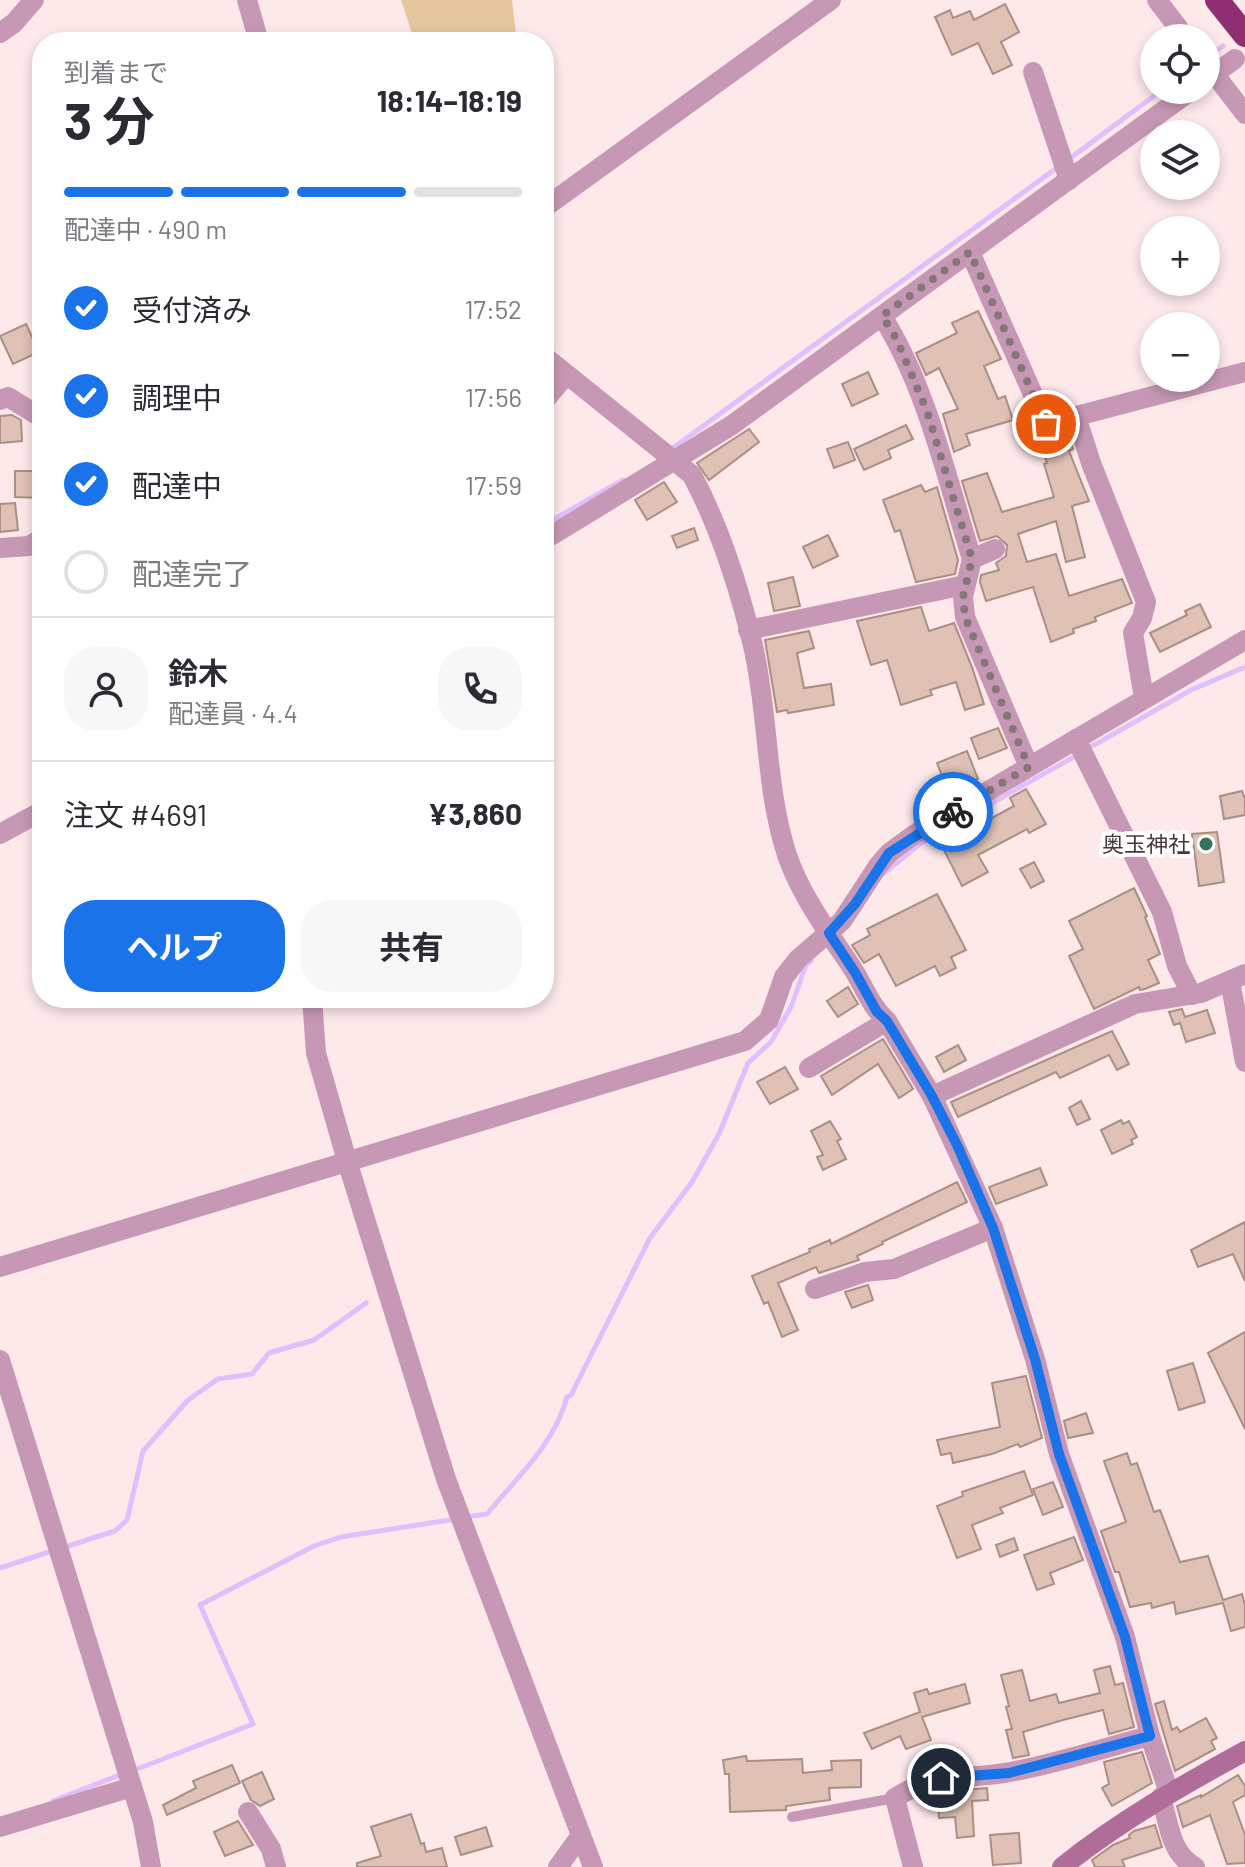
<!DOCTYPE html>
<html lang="ja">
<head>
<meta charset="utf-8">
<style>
  :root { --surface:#fff; --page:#f7f7f7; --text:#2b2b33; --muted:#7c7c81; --line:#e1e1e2; --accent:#1a73e8 }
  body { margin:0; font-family:Barlow,"Noto Sans JP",sans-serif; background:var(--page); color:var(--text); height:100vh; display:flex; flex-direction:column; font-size:30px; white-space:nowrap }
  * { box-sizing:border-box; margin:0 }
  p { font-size:26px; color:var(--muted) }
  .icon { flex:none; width:44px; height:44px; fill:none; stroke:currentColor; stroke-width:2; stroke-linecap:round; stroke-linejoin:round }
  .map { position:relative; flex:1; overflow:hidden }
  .details { position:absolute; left:32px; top:32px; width:522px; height:976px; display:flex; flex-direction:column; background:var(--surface); border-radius:32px; box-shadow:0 4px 12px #0003 }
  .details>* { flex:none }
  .buttons { position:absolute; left:1140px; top:24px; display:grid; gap:16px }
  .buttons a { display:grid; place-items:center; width:80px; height:80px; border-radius:50%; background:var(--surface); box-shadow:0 4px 12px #0003; font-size:40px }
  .pin { position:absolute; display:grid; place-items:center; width:68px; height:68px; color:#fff; margin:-34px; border:4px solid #fff; border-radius:50%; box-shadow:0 2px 8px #0007 }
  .courier { position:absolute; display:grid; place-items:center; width:80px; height:80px; margin:-40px; border:6px solid #1a73e8; border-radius:50%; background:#fff; color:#222; box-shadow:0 2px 10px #0007 }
  .overview em { font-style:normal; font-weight:700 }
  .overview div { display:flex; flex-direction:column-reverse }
  .overview { display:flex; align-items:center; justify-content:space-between; height:136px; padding:0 32px }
  h1 { font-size:52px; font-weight:700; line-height:60px }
  .bar { display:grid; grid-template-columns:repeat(4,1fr); gap:12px 8px; align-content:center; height:96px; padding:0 32px }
  .bar i { height:10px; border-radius:6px; background:var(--line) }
  .bar .active { background:var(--accent) }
  .bar p { grid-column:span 4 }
  .line { display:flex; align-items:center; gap:20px; padding:0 32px; border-top:2px solid var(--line) }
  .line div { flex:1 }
  .round { display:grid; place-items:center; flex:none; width:84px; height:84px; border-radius:32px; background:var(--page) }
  ol { padding:0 32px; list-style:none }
  li { display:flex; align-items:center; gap:24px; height:88px }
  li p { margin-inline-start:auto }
  li .icon { padding:8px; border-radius:50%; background:var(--accent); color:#fff; stroke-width:4 }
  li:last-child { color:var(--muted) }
  li i { width:44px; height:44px; border:4px solid var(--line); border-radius:50% }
  .button { display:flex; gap:16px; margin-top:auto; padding:16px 32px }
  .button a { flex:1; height:92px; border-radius:32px; background:var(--accent); color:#fff; font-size:32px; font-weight:700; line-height:92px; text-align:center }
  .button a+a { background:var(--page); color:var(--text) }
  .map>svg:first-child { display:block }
</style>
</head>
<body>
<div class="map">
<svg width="1245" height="1867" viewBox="0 0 1245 1867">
  <rect width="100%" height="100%" fill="#fde8ea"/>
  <polygon fill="#e6c79d" points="401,0 512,0 517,42 415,42"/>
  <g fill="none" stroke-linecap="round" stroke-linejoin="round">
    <g stroke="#e1befc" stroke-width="5">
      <polyline points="1207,57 1223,46"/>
      <polyline points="1069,159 1162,90"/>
      <polyline points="669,451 1058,167"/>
      <polyline points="544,525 623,480"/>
      <polyline points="1087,749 1191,690 1245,667"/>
      <polyline points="883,874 921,843 1079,754"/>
      <path d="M466,1517L487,1514C518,1476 554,1445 567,1397L571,1395L650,1238L692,1182L719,1134L748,1063L771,1042L791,1007L806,965L811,961"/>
      <polyline points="62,1548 115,1531 127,1520 143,1451 188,1400 218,1379 252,1374 269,1353 314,1340 366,1303"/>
      <polyline points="0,1568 52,1551"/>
      <polyline points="132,1771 253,1724 200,1605 314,1546 341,1537 456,1519"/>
      <polyline points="53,1801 122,1774"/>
    </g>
  </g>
  <g fill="#dfc1b5" stroke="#ab8f84" stroke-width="2">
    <polygon points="1005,4 1019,32 1001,42 1012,65 993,74 978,43 952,55 935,17 950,10 953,18 970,11 974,20"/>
    <polygon points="978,311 1001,359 984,366 998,399 1005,396 1013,420 966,434 970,445 954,452 943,414 958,409 939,368 926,375 916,353 957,333 952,323"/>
    <polygon points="26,324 39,352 13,364 0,336"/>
    <polygon points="868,372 878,394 852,406 842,384"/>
    <polygon points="12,415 21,420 22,441 0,443 0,416"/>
    <polygon points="906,425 913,439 888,450 891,458 864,470 854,449"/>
    <polygon points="749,429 759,442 709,480 697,463"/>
    <polygon points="1067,432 1073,449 1069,451 1089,501 1072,506 1085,557 1066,562 1056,521 1018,534 1027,562 1056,554 1069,596 1122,579 1132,603 1095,617 1096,621 1073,629 1074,633 1051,642 1033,587 986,601 980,582 981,575 999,570 996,563 1006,556 1007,545 997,536 980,541 962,481 987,473 1002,512 1054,497 1044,464 1047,463 1038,438"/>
    <polygon points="848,442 855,460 834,468 827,449"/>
    <polygon points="15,471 42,471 42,498 15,497"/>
    <polygon points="664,482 677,502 647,520 635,500"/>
    <polygon points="921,485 925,492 937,487 958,560 955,574 916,582 900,530 895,532 883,500"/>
    <polygon points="15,503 18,530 0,532 0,504"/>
    <polygon points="694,528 698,540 677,548 672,536"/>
    <polygon points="828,535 838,556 813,568 803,547"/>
    <polygon points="793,577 800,606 774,611 768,583"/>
    <polygon points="1200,604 1211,627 1160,652 1150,633 1187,615 1185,611"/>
    <polygon points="921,607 929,631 954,623 972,667 984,704 965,710 956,682 930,690 932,695 901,705 887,660 871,665 857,621"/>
    <polygon points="809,631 814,648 797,653 804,688 831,684 834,705 788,713 787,710 777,712 765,640"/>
    <polygon points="998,728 1007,748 979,759 971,738"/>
    <polygon points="967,751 978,779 948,791 937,763"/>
    <polygon points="1026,789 1046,824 1029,833 1027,829 978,855 988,872 962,886 942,846 954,840 956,843 982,830 979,825 1014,806 1010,798"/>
    <polygon points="1242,791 1245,799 1245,815 1224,819 1220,796"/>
    <polygon points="1217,832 1224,882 1199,886 1192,834"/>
    <polygon points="1034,862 1044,881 1031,888 1020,869"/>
    <polygon points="1134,888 1147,916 1145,917 1160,954 1148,960 1159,983 1145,989 1140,990 1139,987 1094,1009 1069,956 1083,949 1069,921"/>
    <polygon points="937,894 966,950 951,957 956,968 940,976 935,966 896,986 879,954 864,963 852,945 870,935 867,929"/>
    <polygon points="848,987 858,1004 838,1017 827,1001"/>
    <polygon points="1182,1009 1185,1017 1207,1010 1215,1033 1186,1042 1180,1023 1174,1025 1169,1012"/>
    <polygon points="1112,1031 1129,1064 1117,1070 1109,1055 1060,1078 1056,1072 958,1117 951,1102"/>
    <polygon points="883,1039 913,1089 899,1098 878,1064 832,1095 821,1076"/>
    <polygon points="958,1045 966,1060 944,1072 936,1057"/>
    <polygon points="785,1067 798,1089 770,1104 757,1082"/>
    <polygon points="1081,1101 1090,1119 1077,1125 1069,1108"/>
    <polygon points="1121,1120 1123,1124 1129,1121 1137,1137 1131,1140 1133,1144 1112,1154 1101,1130"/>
    <polygon points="830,1121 841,1139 837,1141 846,1159 823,1170 817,1157 823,1155 811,1131"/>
    <polygon points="1040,1168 1047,1185 996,1204 989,1187"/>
    <polygon points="957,1182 967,1202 882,1242 883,1244 857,1256 859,1260 819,1273 816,1267 778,1283 798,1330 782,1337 768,1302 764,1304 752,1276 810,1252 809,1249 830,1240 831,1244"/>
    <polygon points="1245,1222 1245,1281 1233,1254 1198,1267 1191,1250"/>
    <polygon points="868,1285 873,1300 852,1308 845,1292"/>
    <polygon points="1245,1332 1245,1429 1208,1353"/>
    <polygon points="1193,1363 1205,1402 1179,1410 1167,1371"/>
    <polygon points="1026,1376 1042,1438 1020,1447 1018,1444 992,1454 953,1463 951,1453 941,1455 937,1440 1000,1427 992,1383"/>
    <polygon points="1086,1413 1093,1433 1068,1438 1064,1421"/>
    <polygon points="1127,1453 1131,1465 1137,1463 1154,1512 1160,1510 1180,1562 1208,1556 1223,1600 1242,1594 1245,1605 1245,1627 1231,1631 1223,1603 1176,1614 1174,1602 1152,1608 1151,1603 1130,1607 1119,1572 1115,1572 1101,1531 1126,1522 1104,1461"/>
    <polygon points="1024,1471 1033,1495 1000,1508 1003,1513 972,1525 981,1549 957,1558 937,1506 963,1496 962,1492"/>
    <polygon points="1053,1482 1063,1507 1043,1515 1033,1489"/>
    <polygon points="1074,1537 1083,1560 1050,1573 1054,1584 1037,1590 1024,1555"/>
    <polygon points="1014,1538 1018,1550 1000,1557 996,1545"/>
    <polygon points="1110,1666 1115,1685 1123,1683 1134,1727 1109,1734 1103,1710 1063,1720 1023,1732 1029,1755 1013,1758 1006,1730 1012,1729 1006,1707 1009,1706 1001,1675 1022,1670 1030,1701 1056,1694 1059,1703 1100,1693 1094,1670"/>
    <polygon points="965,1684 970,1703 922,1717 931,1740 906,1749 900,1736 872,1749 864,1733 920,1712 914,1693 927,1689 929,1694"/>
    <polygon points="1164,1701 1172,1730 1177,1727 1180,1732 1206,1718 1217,1738 1211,1741 1215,1749 1175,1771 1155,1704"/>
    <polygon points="1142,1752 1152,1783 1112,1806 1102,1788 1109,1784 1104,1762"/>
    <polygon points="746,1756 747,1761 802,1759 803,1773 832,1770 831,1761 861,1760 861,1787 829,1788 830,1800 786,1806 786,1810 730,1812 729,1774 725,1774 723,1760"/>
    <polygon points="232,1765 240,1783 167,1815 163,1805 196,1788 193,1781"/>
    <polygon points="262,1772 274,1799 260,1806 251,1800 242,1781"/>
    <polygon points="1238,1775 1245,1786 1245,1795 1233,1802 1245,1835 1245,1863 1227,1864 1210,1815 1183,1827 1177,1806 1201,1795 1201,1797"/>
    <polygon points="987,1788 988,1800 972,1801 974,1836 957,1838 955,1817 939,1818 938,1801 954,1800 953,1791"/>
    <polygon points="411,1814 421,1844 424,1843 426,1852 442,1848 447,1867 357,1867 357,1863 381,1856 371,1827"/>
    <polygon points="238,1821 253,1845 225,1856 214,1832"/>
    <polygon points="1155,1825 1162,1847 1122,1860 1125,1867 1095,1867 1092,1860 1113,1845 1130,1838 1129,1835 1134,1831"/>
    <polygon points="486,1827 492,1846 461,1855 455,1837"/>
    <polygon points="1019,1833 1021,1863 993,1865 990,1835"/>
  </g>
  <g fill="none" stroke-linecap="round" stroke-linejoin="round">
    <polyline stroke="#c798b5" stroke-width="10" points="792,1817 895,1798"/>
    <g stroke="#c798b5" stroke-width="20">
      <polyline points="247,0 259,42"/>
      <polyline points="1157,0 1186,38"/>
      <polyline points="0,33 14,23 34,0"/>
      <polyline points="1206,63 1245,114"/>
      <polyline points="1033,72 1069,180"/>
      <polyline points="1206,80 1235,59"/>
      <polyline points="544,208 831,0"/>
      <polyline points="970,252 1046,424 1245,372"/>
      <path d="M882,316C928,390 946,477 972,559"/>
      <path d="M544,356L692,475C720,528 739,587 753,646C769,714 765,788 787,855C800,894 828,932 851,966C863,984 870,1006 887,1021L932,1096L993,1228L1035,1359L1059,1454L1125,1637L1150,1736L1169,1793"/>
      <polyline points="0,400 8,397 42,418"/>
      <polyline points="544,401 566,375"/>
      <polyline points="1076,416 1091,463 1146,602 1142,618 1133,633 1144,698"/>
      <polyline points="544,540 732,425 1192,90"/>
      <polyline points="0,548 29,546 42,538"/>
      <polyline points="995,549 972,559 963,597 965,617 1029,767"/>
      <polyline points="748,630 965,585"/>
      <polyline points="1076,739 1162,912 1177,966 1192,995"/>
      <polyline points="0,834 42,811"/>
      <polyline points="1230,981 1245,1062"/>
      <polyline points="312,998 316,1053 347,1161 446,1479 593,1867"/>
      <polyline points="809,1068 887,1021"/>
      <polyline points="932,1096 1135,1004 1201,993 1245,974"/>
      <polyline points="0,1267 745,1041 769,1020 784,977 798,959 842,921 878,866 889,853 915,834 1245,640"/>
      <polyline points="815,1289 865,1272 894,1269 993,1228"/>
      <polyline points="0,1360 143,1822 151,1867"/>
      <path d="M1161,1797C1169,1824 1170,1853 1195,1867"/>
      <polyline points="248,1812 271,1849 276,1867"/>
      <polyline points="0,1827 132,1787"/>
      <polyline points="558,1867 581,1835"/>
      <path d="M913,1867L895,1798C938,1770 964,1781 1010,1772C1057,1764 1103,1748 1150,1736"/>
    </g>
    <path stroke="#b16d99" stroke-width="20" d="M1062,1867C1120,1821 1181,1786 1245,1751"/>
    <polyline stroke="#8f2e73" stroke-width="24" points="1217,0 1245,35"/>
  </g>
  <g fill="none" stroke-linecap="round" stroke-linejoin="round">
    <polyline stroke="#867678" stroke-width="8" stroke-dasharray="0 14.4" points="953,812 1029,767 965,617 963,597 972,559 927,411 896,338 882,316 970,252 1046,424"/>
    <polyline stroke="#1a73e8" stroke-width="10" points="941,1778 1009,1773 1150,1736 1125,1637 1059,1454 1035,1359 993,1228 958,1147 932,1096 887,1021 877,1012 856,974 829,933 855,904 889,853 953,812"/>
  </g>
  <circle fill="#36725d" stroke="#fff" stroke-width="3" cx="1206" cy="844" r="8"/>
  <g text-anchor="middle" stroke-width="8" stroke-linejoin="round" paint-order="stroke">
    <g font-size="22" fill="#46383a" stroke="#fff" text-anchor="end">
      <text x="1190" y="852">奥玉神社</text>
    </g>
  </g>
</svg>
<div class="buttons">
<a><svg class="icon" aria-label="locate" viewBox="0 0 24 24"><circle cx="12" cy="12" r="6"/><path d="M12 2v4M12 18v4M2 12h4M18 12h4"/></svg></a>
<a><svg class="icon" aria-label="layers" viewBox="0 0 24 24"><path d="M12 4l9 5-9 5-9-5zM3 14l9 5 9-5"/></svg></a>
<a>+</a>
<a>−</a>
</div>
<div class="pin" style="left:1046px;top:424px;background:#ea580c"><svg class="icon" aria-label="bag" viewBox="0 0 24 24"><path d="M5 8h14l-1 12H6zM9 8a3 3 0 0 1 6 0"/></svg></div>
<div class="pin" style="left:941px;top:1778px;background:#1f2937"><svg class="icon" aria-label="home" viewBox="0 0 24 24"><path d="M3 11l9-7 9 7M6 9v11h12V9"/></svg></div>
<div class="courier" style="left:953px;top:812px"><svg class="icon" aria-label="bike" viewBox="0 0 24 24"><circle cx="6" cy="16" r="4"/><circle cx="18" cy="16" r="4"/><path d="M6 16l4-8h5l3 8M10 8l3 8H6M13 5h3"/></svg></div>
<section class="details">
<div class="overview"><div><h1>3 分</h1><p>到着まで</p></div><em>18:14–18:19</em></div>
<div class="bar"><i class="active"></i><i class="active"></i><i class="active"></i><i></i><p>配達中 · 490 m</p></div>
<ol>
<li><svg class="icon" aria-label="check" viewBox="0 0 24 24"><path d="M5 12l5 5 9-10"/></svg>受付済み<p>17:52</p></li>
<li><svg class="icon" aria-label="check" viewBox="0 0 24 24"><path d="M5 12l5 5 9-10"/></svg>調理中<p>17:56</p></li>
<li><svg class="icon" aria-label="check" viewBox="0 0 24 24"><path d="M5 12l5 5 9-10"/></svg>配達中<p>17:59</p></li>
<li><i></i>配達完了</li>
</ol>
<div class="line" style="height:144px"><a class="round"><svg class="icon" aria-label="person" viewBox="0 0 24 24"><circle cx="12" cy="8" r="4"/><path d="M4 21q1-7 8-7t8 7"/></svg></a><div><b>鈴木</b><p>配達員 · 4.4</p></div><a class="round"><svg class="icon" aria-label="phone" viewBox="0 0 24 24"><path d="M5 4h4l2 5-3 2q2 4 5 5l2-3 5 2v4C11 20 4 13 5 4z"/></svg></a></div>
<div class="line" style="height:104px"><div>注文 #4691</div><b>¥3,860</b></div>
<div class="button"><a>ヘルプ</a><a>共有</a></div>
</section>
</div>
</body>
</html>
